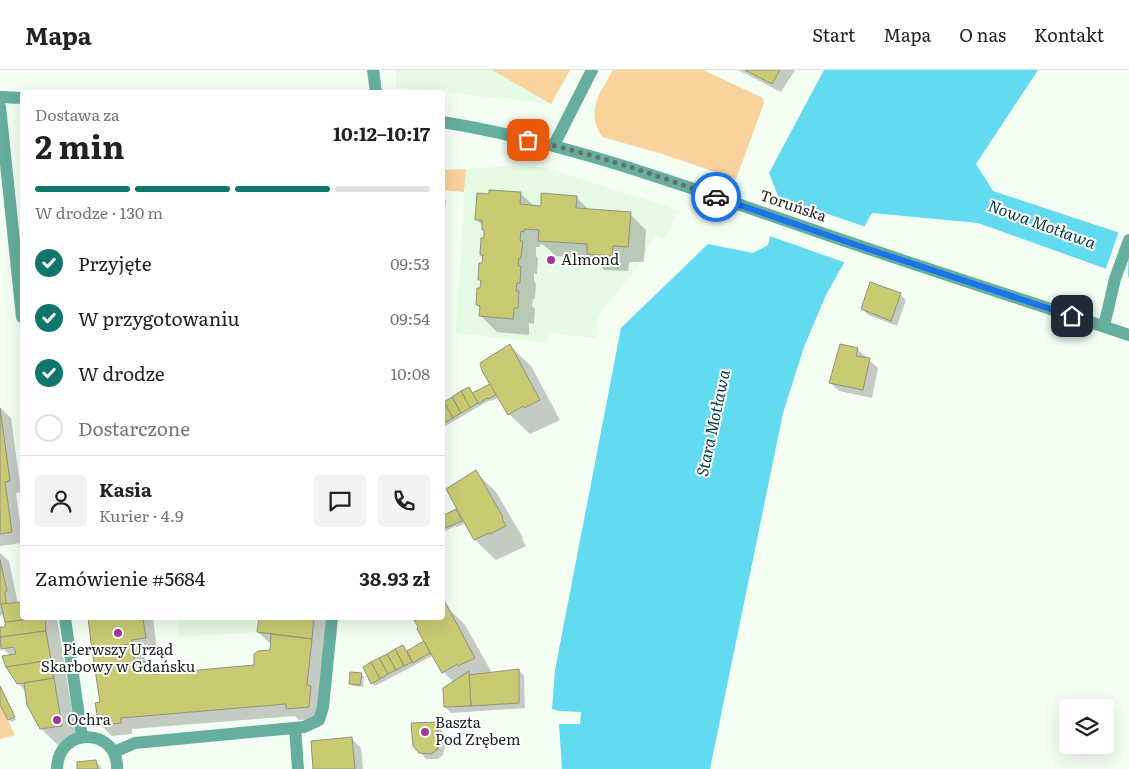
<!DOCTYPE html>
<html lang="pl">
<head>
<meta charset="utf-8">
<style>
  :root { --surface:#fff; --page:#f2f2f2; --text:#222; --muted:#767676; --line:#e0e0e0; --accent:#0f766e }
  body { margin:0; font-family:Literata,serif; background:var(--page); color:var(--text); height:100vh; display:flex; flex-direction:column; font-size:19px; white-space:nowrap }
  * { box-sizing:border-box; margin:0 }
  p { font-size:16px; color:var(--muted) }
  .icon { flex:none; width:28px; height:28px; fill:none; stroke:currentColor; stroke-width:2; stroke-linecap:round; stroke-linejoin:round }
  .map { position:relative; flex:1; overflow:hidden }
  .details { position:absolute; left:20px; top:20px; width:425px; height:530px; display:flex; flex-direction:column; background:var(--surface); border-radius:5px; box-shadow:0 5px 20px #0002 }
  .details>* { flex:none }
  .tools { position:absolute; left:1059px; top:629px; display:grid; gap:10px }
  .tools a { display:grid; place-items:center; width:55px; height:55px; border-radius:5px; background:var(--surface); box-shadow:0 5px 20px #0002; font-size:25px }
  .pin { position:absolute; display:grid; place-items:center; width:42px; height:42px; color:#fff; margin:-21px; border-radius:10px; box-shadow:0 2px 8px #0006 }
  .courier { position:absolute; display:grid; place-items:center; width:50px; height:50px; margin:-25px; border:4px solid #1a73e8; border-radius:50%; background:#fff; color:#222; box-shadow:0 1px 6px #0007 }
  .head em { font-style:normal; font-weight:700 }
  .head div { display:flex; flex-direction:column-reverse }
  .head { display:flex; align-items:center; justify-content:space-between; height:85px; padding:0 15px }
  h1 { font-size:32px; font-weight:700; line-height:38px }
  .bar { display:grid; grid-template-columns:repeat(4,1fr); gap:8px 5px; align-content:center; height:60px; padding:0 15px }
  .bar i { height:6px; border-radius:4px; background:var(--line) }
  .bar .on { background:var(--accent) }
  .bar p { grid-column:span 4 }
  .line { display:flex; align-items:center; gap:12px; padding:0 15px; border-top:1px solid var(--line) }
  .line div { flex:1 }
  .round { display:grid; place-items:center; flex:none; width:52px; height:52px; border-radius:5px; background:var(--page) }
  ol { padding:0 15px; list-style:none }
  li { display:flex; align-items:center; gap:15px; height:55px }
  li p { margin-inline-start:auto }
  li .icon { padding:5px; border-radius:50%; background:var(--accent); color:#fff; stroke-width:4 }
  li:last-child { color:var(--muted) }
  li i { width:28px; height:28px; border:2px solid var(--line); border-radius:50% }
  header { display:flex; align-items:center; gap:30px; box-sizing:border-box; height:70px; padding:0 25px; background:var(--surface); border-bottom:1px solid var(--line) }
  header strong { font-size:24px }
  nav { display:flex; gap:28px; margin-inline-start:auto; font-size:18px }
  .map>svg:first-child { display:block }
</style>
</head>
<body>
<header>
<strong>Mapa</strong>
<nav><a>Start</a><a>Mapa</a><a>O nas</a><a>Kontakt</a></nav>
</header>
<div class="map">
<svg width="1129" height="699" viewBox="0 0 1129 699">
  <rect width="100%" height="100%" fill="#f4fef3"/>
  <g fill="#e5fbe3">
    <polygon points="396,0 570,0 551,34 396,17"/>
    <polygon points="528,95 549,99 678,140 664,170 655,165 636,199 603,239 599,246 596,268 549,263 548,273 456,263 466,99"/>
    <polygon points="177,548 314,548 312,569 257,562 179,567"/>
  </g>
  <g fill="#f9d29d">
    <polygon points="492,0 570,0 551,34"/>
    <path d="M613,0H703L763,28L764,33L736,109L659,83L602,67C585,40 600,24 613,0Z"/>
    <polygon points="466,99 464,122 443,120 443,100"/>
    <polygon points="0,635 15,665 0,669"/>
  </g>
  <polygon fill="#62dbf1" points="824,0 1038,0 976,94 993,121 1129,166 1129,207 978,153 872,143 826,225 804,277 783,343 710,699 562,699 559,654 580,654 581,642 559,641 552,639 555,600 621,258 708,174 753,183 768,175 779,128 769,103"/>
  <g fill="#f4fef3">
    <polygon points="775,126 866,157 846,193 767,165"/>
    <polygon points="1119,161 1129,164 1128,209 1105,201"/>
  </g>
  <g fill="#0003">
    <polygon points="738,0 795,0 781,22"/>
    <polygon points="520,123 534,136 542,137 576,127 589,140 630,144 646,160 644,192 629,192 628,201 604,200 594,189 556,186 544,175 540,174 540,177 536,177 536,186 538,188 537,204 534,203 534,211 536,214 535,229 533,229 532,236 535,239 534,254 529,253 529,265 497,262 481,246 481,238 477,235 481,220 482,212 479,210 484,187 481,185 485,162 483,160 483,156 476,149"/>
    <polygon points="442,127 446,130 444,149 442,149"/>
    <polygon points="442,188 445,191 444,204 442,204"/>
    <polygon points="900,224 906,230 897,256 868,245 862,239"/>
    <polygon points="510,276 531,296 560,350 530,364 509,344 499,327 491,331 490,330 442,358 442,334 473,324 490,315"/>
    <polygon points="857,279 878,298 872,328 839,321 831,313"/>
    <polygon points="0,338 11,348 21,422 16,423 22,469 22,473 0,476"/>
    <polygon points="476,402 496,422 523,468 522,469 526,476 496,490 475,470 466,453 457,457 455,456 442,463 442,448 456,441 462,447"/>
    <polygon points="0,483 9,491 18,534 22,533 22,548 57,548 77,672 58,675 41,659 27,623 18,613 11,586 0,576 0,559 6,558 4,545 0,546"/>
    <polygon points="444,534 465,555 491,601 490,601 491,604 519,600 524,606 525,638 451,643 445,637 454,612 443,602 434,585 375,616 372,613 403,577 407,582 424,573 428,577 420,556 416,551 423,548 442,548"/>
    <polygon points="89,548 153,548 157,580 143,582 145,592 148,592 161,605 255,596 271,581 271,574 258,562 260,548 327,548 320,649 299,650 295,646 132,659 132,664 112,666 100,654 102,633"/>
    <polygon points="361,604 364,607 363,617 353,616 350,614"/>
    <polygon points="0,615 16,650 11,652 0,633"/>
    <polygon points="436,653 442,659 445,678 443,685 438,689 426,689 420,682"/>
    <polygon points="352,669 361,678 363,699 314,699"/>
    <polygon points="96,691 102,699 78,699"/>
  </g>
  <g fill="#c9ca71" stroke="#92927e">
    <polygon points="745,0 780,0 772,14"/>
    <polygon points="489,120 521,122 520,134 541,136 541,123 577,126 576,138 631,142 628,177 613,176 612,186 587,184 587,174 538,171 539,160 524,159 524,162 521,161 520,171 523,171 521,188 519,188 518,196 521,196 520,213 517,213 516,221 519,221 518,238 514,238 513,249 479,246 480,236 476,235 477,218 480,218 481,210 478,210 479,193 482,193 483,185 480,185 481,168 484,168 484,160 482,160 482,150 475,150 477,123 489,124"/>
    <polygon points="870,212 901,223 891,251 861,239"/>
    <polygon points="510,274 540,330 524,338 523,336 508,345 482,301 480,293"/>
    <polygon points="840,274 858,278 856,286 870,288 863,320 829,313"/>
    <polygon points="490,314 496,325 488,329 487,328 478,334 472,323"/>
    <polygon points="469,317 478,333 470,338 461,321"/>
    <polygon points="461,321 470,338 461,343 452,327"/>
    <polygon points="452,327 461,343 453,348 444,332"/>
    <polygon points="442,332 444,332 453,348 444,353 442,350"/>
    <polygon points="0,338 10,411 5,412 12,462 0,464"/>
    <polygon points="476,400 503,447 502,448 506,456 490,464 489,463 474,470 446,419"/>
    <polygon points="456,439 462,451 445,458 442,454 442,446"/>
    <polygon points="0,490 7,521 5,522 6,534 0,534"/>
    <polygon points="22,532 22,548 42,548 5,552 1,534"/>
    <polygon points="445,532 475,588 458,596 457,594 442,603 417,559 418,556 414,551 421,548 442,548 442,534"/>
    <polygon points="42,548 45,548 46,561 0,567 0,557 5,557 5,552"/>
    <polygon points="88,548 143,548 146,568 132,570 132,574 92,580"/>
    <polygon points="259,548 314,548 312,569 257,562"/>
    <polygon points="46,561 51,590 6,597 2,586 16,584 14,577 1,579 0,567"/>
    <polygon points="271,564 312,569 307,615 311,616 309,637 286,639 286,634 121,648 121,653 99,655 95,633 100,632 92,580 132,574 135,592 148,591 152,595 155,604 254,595 254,584 258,581 270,580"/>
    <polygon points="424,571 430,583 413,593 407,581"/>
    <polygon points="403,575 412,592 404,596 395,579"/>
    <polygon points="395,579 404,596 396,600 387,584"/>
    <polygon points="387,584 396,600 388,604 379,588"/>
    <polygon points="379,588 388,604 380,609 371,592"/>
    <polygon points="51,590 54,608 24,613 17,614 6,597"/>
    <polygon points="371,592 380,609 371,614 363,597"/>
    <polygon points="519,599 519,633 471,636 469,605"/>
    <polygon points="469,601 471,636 444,637 443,618"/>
    <polygon points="350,602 362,603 360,615 349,614"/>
    <polygon points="54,608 62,656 40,659 27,635 24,613"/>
    <polygon points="0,616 15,647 8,650 0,635"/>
    <polygon points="437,652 439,672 438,679 431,684 419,683 413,676 411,653"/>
    <polygon points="352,667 355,699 313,699 311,671"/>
    <polygon points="96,690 98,699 77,699 77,692"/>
  </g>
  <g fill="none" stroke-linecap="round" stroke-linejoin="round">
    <g stroke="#66ae9d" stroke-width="12">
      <polyline points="373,0 376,22"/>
      <polyline points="0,27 22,28"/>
      <polyline points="0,37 22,247"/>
      <path d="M442,52C573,73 692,119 816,161C920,197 1025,230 1129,265"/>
      <polyline points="554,75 592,0"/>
      <polyline points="1104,256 1115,209 1129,170"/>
      <polyline points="65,548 82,667"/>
      <polyline points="295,658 298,699"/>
      <polyline points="114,682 135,673 304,657 319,650 323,637 332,548"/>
      <path d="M57,699C58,655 119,658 117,699"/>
    </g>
  </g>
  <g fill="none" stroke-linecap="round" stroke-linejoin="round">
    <path stroke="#686f67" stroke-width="5" stroke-dasharray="0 9" d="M528,70C592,83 654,104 716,127"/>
    <polyline stroke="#1a73e8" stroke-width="6" points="716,127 868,179 1072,246"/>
  </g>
  <g fill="#a43796" stroke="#fff" stroke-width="2">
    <circle cx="551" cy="190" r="5"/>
    <circle cx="118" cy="563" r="5"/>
    <circle cx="57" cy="650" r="5"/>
    <circle cx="425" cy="662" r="5"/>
  </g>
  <g text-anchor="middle" stroke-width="4" stroke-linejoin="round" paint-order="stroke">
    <g font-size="15" fill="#1c221c" stroke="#fff">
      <text transform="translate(793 136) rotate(19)" y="5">Toruńska</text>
    </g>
    <g font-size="15" fill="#1c221c" stroke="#fff" text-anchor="start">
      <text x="561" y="195">Almond</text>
      <text x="118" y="585" text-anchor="middle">Pierwszy Urząd<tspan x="118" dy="17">Skarbowy w Gdańsku</tspan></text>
      <text x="67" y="655">Ochra</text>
      <text x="435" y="658">Baszta<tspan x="435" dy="17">Pod Zrębem</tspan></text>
    </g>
    <g font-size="16" font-style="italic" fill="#023e46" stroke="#fff">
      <text transform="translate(1042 154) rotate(20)" y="6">Nowa Motława</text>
      <text transform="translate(713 353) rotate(-78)" y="6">Stara Motława</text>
    </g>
  </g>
</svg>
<div class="tools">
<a><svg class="icon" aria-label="layers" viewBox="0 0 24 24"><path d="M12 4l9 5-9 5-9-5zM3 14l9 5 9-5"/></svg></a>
</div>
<div class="pin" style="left:528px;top:70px;background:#ea580c"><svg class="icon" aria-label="bag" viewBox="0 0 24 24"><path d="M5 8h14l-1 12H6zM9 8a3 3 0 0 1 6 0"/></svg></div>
<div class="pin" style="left:1072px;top:246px;background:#1f2937"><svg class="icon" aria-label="home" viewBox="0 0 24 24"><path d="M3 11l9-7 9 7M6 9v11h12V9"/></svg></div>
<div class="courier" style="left:716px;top:127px"><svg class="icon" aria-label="car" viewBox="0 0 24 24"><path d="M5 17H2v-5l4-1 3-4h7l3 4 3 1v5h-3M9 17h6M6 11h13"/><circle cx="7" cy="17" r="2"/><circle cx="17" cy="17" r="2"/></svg></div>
<section class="details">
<div class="head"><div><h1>2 min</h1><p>Dostawa za</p></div><em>10:12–10:17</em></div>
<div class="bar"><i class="on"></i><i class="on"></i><i class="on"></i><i></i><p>W drodze · 130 m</p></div>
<ol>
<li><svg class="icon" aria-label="check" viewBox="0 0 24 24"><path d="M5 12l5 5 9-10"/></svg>Przyjęte<p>09:53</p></li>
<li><svg class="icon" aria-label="check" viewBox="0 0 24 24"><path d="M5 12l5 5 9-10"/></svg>W przygotowaniu<p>09:54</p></li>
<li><svg class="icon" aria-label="check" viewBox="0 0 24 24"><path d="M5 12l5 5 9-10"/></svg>W drodze<p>10:08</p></li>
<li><i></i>Dostarczone</li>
</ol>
<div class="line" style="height:90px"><a class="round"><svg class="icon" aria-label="person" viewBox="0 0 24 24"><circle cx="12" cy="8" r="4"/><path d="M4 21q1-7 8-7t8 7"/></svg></a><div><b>Kasia</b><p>Kurier · 4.9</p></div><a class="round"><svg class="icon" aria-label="chat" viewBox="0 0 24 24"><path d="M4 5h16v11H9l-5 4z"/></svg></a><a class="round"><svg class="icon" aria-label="phone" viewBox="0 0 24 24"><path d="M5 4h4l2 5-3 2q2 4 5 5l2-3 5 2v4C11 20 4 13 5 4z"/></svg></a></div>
<div class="line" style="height:65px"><div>Zamówienie #5684</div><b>38.93 zł</b></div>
</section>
</div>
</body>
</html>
